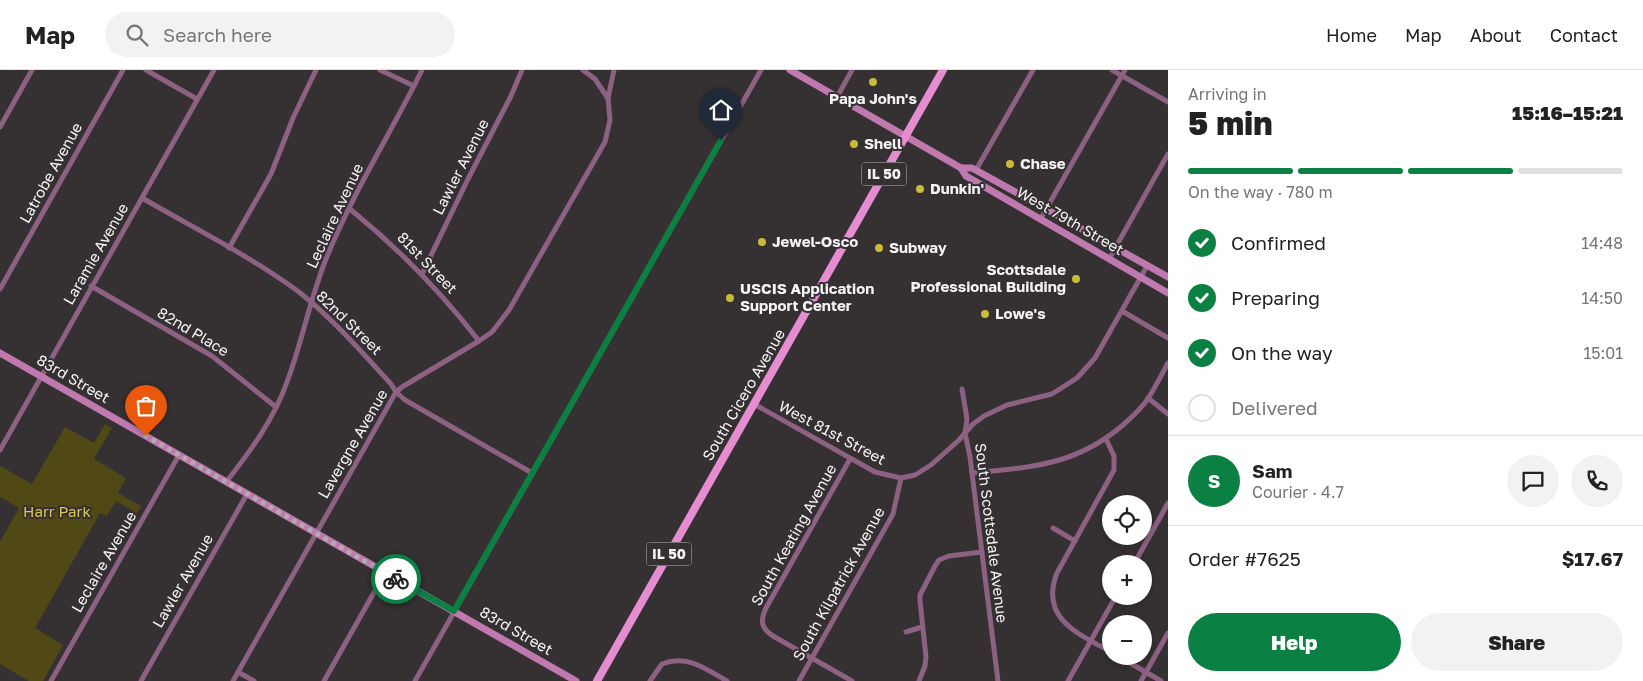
<!DOCTYPE html>
<html lang="en">
<head>
<meta charset="utf-8">
<style>
  :root { --surface:#fff; --page:#f2f2f2; --text:#222; --muted:#767676; --line:#e0e0e0; --accent:#0b8043 }
  body { margin:0; font-family:"Golos Text",sans-serif; background:var(--page); color:var(--text); height:100vh; display:flex; flex-direction:column; font-size:19px; white-space:nowrap }
  * { box-sizing:border-box; margin:0 }
  p { font-size:16px; color:var(--muted) }
  .icon { flex:none; width:28px; height:28px; fill:none; stroke:currentColor; stroke-width:2; stroke-linecap:round; stroke-linejoin:round }
  .map { position:relative; flex:1; overflow:hidden }
  .sheet { display:flex; flex-direction:column; background:var(--surface); width:475px }
  .sheet>* { flex:none }
  .controls { position:absolute; left:1102px; top:425px; display:grid; gap:10px }
  .controls a { display:grid; place-items:center; width:50px; height:50px; border-radius:50%; background:var(--surface); box-shadow:0 2px 8px #0003; font-size:25px }
  .pin { position:absolute; display:grid; place-items:center; width:42px; height:42px; color:#fff; margin:-51px -21px; border-radius:50% 50% 50% 0; rotate:-45deg; box-shadow:0 0 5px #0007 }
  .pin .icon { rotate:45deg }
  .courier { position:absolute; display:grid; place-items:center; width:50px; height:50px; margin:-25px; border:4px solid #0b8043; border-radius:50%; background:#fff; color:#222; box-shadow:0 1px 6px #0007 }
  .overview em { font-style:normal; font-weight:800 }
  .overview div { display:flex; flex-direction:column-reverse }
  .overview { display:flex; align-items:center; justify-content:space-between; height:85px; padding:0 20px }
  h1 { font-size:32px; font-weight:800; line-height:38px }
  .bar { display:grid; grid-template-columns:repeat(4,1fr); gap:8px 5px; align-content:center; height:60px; padding:0 20px }
  .bar i { height:6px; border-radius:4px; background:var(--line) }
  .bar .selected { background:var(--accent) }
  .bar p { grid-column:span 4 }
  .line { display:flex; align-items:center; gap:12px; padding:0 20px; border-top:1px solid var(--line) }
  .line div { flex:1 }
  .round { display:grid; place-items:center; flex:none; width:52px; height:52px; border-radius:26px; background:var(--page) }
  ol { padding:0 20px; list-style:none }
  li { display:flex; align-items:center; gap:15px; height:55px }
  li p { margin-inline-start:auto }
  li .icon { padding:5px; border-radius:50%; background:var(--accent); color:#fff; stroke-width:4 }
  li:last-child { color:var(--muted) }
  li i { width:28px; height:28px; border:2px solid var(--line); border-radius:50% }
  .action { display:flex; gap:10px; margin-top:auto; padding:10px 20px }
  .action a { flex:1; height:58px; border-radius:30px; background:var(--accent); color:#fff; font-size:20px; font-weight:800; line-height:58px; text-align:center }
  .action a+a { background:var(--page); color:var(--text) }
  header { display:flex; align-items:center; gap:30px; box-sizing:border-box; height:70px; padding:0 25px; background:var(--surface); border-bottom:1px solid var(--line) }
  header strong { font-size:24px }
  nav { display:flex; gap:28px; margin-inline-start:auto; font-size:18px }
  .search { width:350px; height:45px; background:var(--page); display:flex; align-items:center; gap:12px; box-sizing:border-box; padding:0 18px; border-radius:28px; color:var(--muted); font-size:19px }
  main { display:flex; flex:1; min-height:0 }
  .map>svg:first-child { display:block }
</style>
</head>
<body>
<header>
<strong>Map</strong>
<div class="search"><svg class="icon" aria-label="search" viewBox="0 0 24 24"><circle cx="10" cy="10" r="6"/><path d="M15 15l6 6"/></svg>Search here</div>
<nav><a>Home</a><a>Map</a><a>About</a><a>Contact</a></nav>
</header>
<main>
<div class="map">
<svg width="1168" height="611" viewBox="0 0 1168 611">
  <rect width="100%" height="100%" fill="#353133"/>
  <polygon fill="#504915" points="105,354 112,358 94,389 126,408 118,423 141,436 137,443 116,431 107,446 100,443 35,558 63,575 43,611 29,611 0,594 0,472 19,438 0,427 0,396 32,414 65,357 94,373"/>
  <g fill="none" stroke-linecap="round" stroke-linejoin="round">
    <g stroke="#8d6182" stroke-width="5">
      <polyline points="146,0 197,29"/>
      <polyline points="380,0 414,16"/>
      <polyline points="583,0 595,9 607,27"/>
      <polyline points="1112,0 1168,32"/>
      <polyline points="837,27 852,0"/>
      <polyline points="0,57 32,0"/>
      <polyline points="976,100 1033,0"/>
      <path d="M142,128C194,158 250,186 299,222C333,249 362,282 391,314L396,322L405,330L532,403"/>
      <path d="M350,139C398,178 441,222 479,271"/>
      <polyline points="1040,150 1125,0"/>
      <polyline points="229,178 271,104 293,48 316,0"/>
      <polyline points="1109,189 1168,84"/>
      <polyline points="422,204 468,109 511,26 522,0"/>
      <polyline points="91,216 212,286 276,337"/>
      <polyline points="0,219 123,0"/>
      <polyline points="1122,241 1168,268"/>
      <polyline points="962,319 967,349 965,363 970,387 998,611"/>
      <polyline points="1148,328 1168,344"/>
      <polyline points="754,334 875,402 901,408 915,405 931,395 959,370 973,354 984,346 1007,335 1052,324 1077,308 1095,288 1147,196"/>
      <path d="M1106,369L1114,386V400L1057,503C1039,549 1079,564 1111,582"/>
      <polyline points="0,380 214,0"/>
      <path d="M850,389L766,538C760,551 761,558 773,566L852,611"/>
      <path d="M972,403C1031,397 1075,396 1123,355C1132,347 1143,337 1149,327C1156,316 1162,304 1168,293"/>
      <path d="M226,412C250,382 274,349 287,312C302,272 310,229 326,189C352,124 391,63 422,0"/>
      <polyline points="1053,458 1075,471"/>
      <polyline points="1134,494 1168,433"/>
      <polyline points="906,562 922,557"/>
      <polyline points="1118,586 1161,611"/>
      <polyline points="238,602 254,611"/>
      <polyline points="51,611 179,385"/>
      <polyline points="141,611 247,424"/>
      <polyline points="233,611 396,322 402,317 479,271 492,262 509,240 605,72 610,50 608,28 614,0"/>
      <polyline points="324,611 385,503"/>
      <polyline points="415,611 761,0"/>
      <path d="M650,611L662,594C687,584 706,599 727,611"/>
      <polyline points="799,611 893,444 901,408"/>
      <polyline points="919,611 925,596 926,587 920,531 920,525 935,496 939,490 949,486 982,482"/>
      <polyline points="1068,611 1116,526"/>
      <polyline points="1141,611 1168,563"/>
    </g>
    <g stroke="#bf79af" stroke-width="7">
      <polyline points="790,0 961,98 966,106 1168,223"/>
      <polyline points="961,98 972,98 1168,207"/>
      <polyline points="0,283 576,611"/>
    </g>
    <polyline stroke="#e68cd1" stroke-width="8" points="597,611 943,0"/>
  </g>
  <g fill="none" stroke-linecap="round" stroke-linejoin="round">
    <polyline stroke="#b2aeb0" stroke-width="5" stroke-dasharray="0 9" points="146,366 396,509"/>
    <polyline stroke="#0b8043" stroke-width="6" points="396,509 454,541 721,70"/>
  </g>
  <g fill="#caba39" stroke="#353133" stroke-width="2">
    <circle cx="873" cy="12" r="5"/>
    <circle cx="854" cy="74" r="5"/>
    <circle cx="1010" cy="94" r="5"/>
    <circle cx="920" cy="119" r="5"/>
    <circle cx="762" cy="172" r="5"/>
    <circle cx="879" cy="178" r="5"/>
    <circle cx="1076" cy="209" r="5"/>
    <circle cx="730" cy="228" r="5"/>
    <circle cx="985" cy="244" r="5"/>
  </g>
  <g text-anchor="middle" stroke-width="4" stroke-linejoin="round" paint-order="stroke">
    <g fill="#353133" stroke="#bbb8ba" stroke-width="1">
      <rect x="861.5" y="92.5" width="45" height="23" rx="4"/>
      <rect x="646.5" y="472.5" width="45" height="23" rx="4"/>
    </g>
    <g font-size="14" font-weight="bold" fill="#f5f2f4">
      <text x="884" y="109">IL 50</text>
      <text x="669" y="489">IL 50</text>
    </g>
    <g font-size="15" font-weight="bold" fill="#f5f2f4" stroke="#353133" text-anchor="start">
      <text x="873" y="34" text-anchor="middle">Papa John's</text>
      <text x="864" y="79">Shell</text>
      <text x="1020" y="99">Chase</text>
      <text x="930" y="124">Dunkin'</text>
      <text x="772" y="177">Jewel-Osco</text>
      <text x="889" y="183">Subway</text>
      <text x="1066" y="205" text-anchor="end">Scottsdale<tspan x="1066" dy="17">Professional Building</tspan></text>
      <text x="740" y="224">USCIS Application<tspan x="740" dy="17">Support Center</tspan></text>
      <text x="995" y="249">Lowe's</text>
    </g>
    <g font-size="15" fill="#f5f2f4" stroke="#353133">
      <text transform="translate(461 97) rotate(-63)" y="5">Lawler Avenue</text>
      <text transform="translate(51 103) rotate(-61)" y="5">Latrobe Avenue</text>
      <text transform="translate(335 146) rotate(-65)" y="5">Leclaire Avenue</text>
      <text transform="translate(1070 151) rotate(30)" y="5">West 79th Street</text>
      <text transform="translate(96 184) rotate(-60)" y="5">Laramie Avenue</text>
      <text transform="translate(427 193) rotate(46)" y="5">81st Street</text>
      <text transform="translate(349 253) rotate(44)" y="5">82nd Street</text>
      <text transform="translate(193 262) rotate(31)" y="5">82nd Place</text>
      <text transform="translate(73 309) rotate(30)" y="5">83rd Street</text>
      <text transform="translate(744 325) rotate(-60)" y="5">South Cicero Avenue</text>
      <text transform="translate(832 363) rotate(28)" y="5">West 81st Street</text>
      <text transform="translate(353 374) rotate(-60)" y="5">Lavergne Avenue</text>
      <text transform="translate(991 463) rotate(83)" y="5">South Scottsdale Avenue</text>
      <text transform="translate(794 465) rotate(-61)" y="5">South Keating Avenue</text>
      <text transform="translate(104 492) rotate(-60)" y="5">Leclaire Avenue</text>
      <text transform="translate(183 511) rotate(-60)" y="5">Lawler Avenue</text>
      <text transform="translate(839 514) rotate(-61)" y="5">South Kilpatrick Avenue</text>
      <text transform="translate(516 561) rotate(30)" y="5">83rd Street</text>
    </g>
    <g font-size="15" fill="#d6c756" stroke="#353133">
      <text x="57" y="447">Harr Park</text>
    </g>
  </g>
</svg>
<div class="controls">
<a><svg class="icon" aria-label="locate" viewBox="0 0 24 24"><circle cx="12" cy="12" r="6"/><path d="M12 2v4M12 18v4M2 12h4M18 12h4"/></svg></a>
<a>+</a>
<a>−</a>
</div>
<div class="pin" style="left:146px;top:366px;background:#ea580c"><svg class="icon" aria-label="bag" viewBox="0 0 24 24"><path d="M5 8h14l-1 12H6zM9 8a3 3 0 0 1 6 0"/></svg></div>
<div class="pin" style="left:721px;top:70px;background:#1f2937"><svg class="icon" aria-label="home" viewBox="0 0 24 24"><path d="M3 11l9-7 9 7M6 9v11h12V9"/></svg></div>
<div class="courier" style="left:396px;top:509px"><svg class="icon" aria-label="bike" viewBox="0 0 24 24"><circle cx="6" cy="16" r="4"/><circle cx="18" cy="16" r="4"/><path d="M6 16l4-8h5l3 8M10 8l3 8H6M13 5h3"/></svg></div>
</div>
<section class="sheet">
<div class="overview"><div><h1>5 min</h1><p>Arriving in</p></div><em>15:16–15:21</em></div>
<div class="bar"><i class="selected"></i><i class="selected"></i><i class="selected"></i><i></i><p>On the way · 780 m</p></div>
<ol>
<li><svg class="icon" aria-label="check" viewBox="0 0 24 24"><path d="M5 12l5 5 9-10"/></svg>Confirmed<p>14:48</p></li>
<li><svg class="icon" aria-label="check" viewBox="0 0 24 24"><path d="M5 12l5 5 9-10"/></svg>Preparing<p>14:50</p></li>
<li><svg class="icon" aria-label="check" viewBox="0 0 24 24"><path d="M5 12l5 5 9-10"/></svg>On the way<p>15:01</p></li>
<li><i></i>Delivered</li>
</ol>
<div class="line" style="height:90px"><b class="round" style="background:var(--accent);color:#fff">S</b><div><b>Sam</b><p>Courier · 4.7</p></div><a class="round"><svg class="icon" aria-label="chat" viewBox="0 0 24 24"><path d="M4 5h16v11H9l-5 4z"/></svg></a><a class="round"><svg class="icon" aria-label="phone" viewBox="0 0 24 24"><path d="M5 4h4l2 5-3 2q2 4 5 5l2-3 5 2v4C11 20 4 13 5 4z"/></svg></a></div>
<div class="line" style="height:65px"><div>Order #7625</div><b>$17.67</b></div>
<div class="action"><a>Help</a><a>Share</a></div>
</section>
</main>
</body>
</html>
